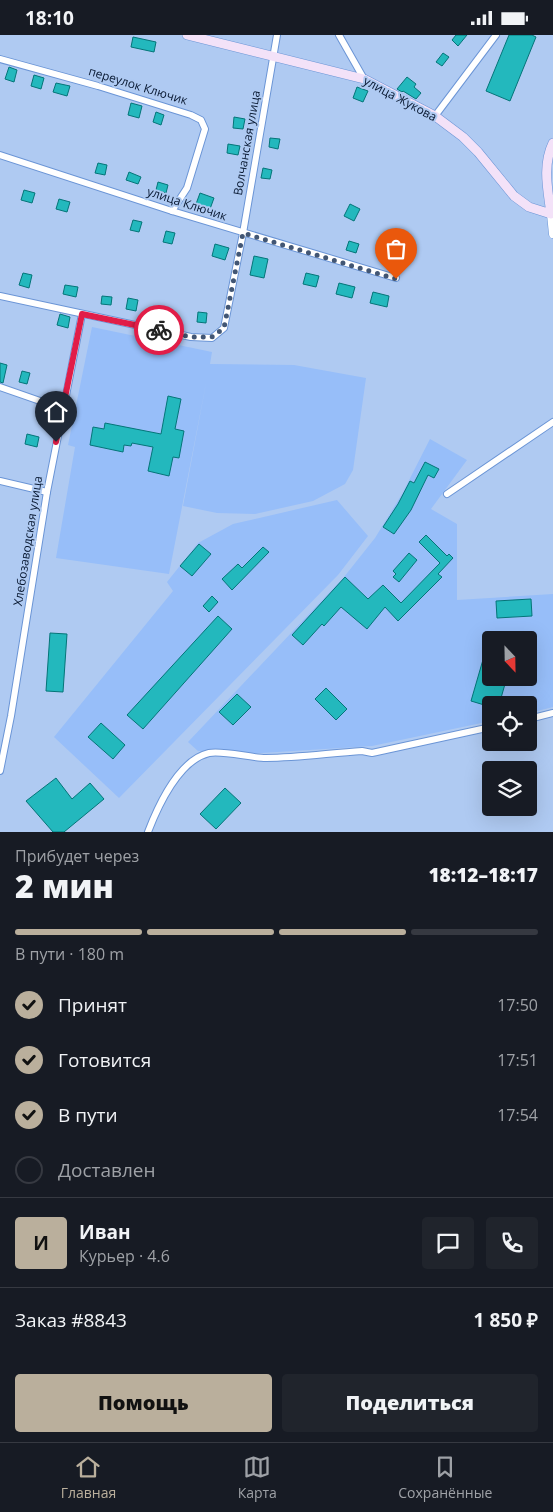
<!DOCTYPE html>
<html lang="ru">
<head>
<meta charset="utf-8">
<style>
  :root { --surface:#171b24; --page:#20242c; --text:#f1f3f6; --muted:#9ea1a6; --line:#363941; --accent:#baaf9c }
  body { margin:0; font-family:"Open Sans",sans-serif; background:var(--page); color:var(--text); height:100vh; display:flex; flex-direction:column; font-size:19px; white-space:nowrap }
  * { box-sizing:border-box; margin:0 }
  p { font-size:16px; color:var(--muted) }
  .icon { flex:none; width:28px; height:28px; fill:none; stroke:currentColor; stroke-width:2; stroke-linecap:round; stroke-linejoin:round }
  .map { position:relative; height:797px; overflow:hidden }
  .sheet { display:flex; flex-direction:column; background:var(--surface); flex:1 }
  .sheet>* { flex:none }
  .needle { width:32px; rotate:158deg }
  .buttons { position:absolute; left:482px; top:596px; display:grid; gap:10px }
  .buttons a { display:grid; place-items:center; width:55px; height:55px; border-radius:5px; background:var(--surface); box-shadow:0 5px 20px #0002; font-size:25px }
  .pin { position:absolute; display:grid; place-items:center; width:42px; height:42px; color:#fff; margin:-51px -21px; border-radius:50% 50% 50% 0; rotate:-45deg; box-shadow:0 0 5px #0007 }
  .pin .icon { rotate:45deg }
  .courier { position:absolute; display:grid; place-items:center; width:50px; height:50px; margin:-25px; border:4px solid #e11d48; border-radius:50%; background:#fff; color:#222; box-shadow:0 1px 6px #0007 }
  .summary em { font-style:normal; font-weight:800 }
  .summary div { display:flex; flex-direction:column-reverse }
  .summary { display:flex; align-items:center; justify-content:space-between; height:85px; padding:0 15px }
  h1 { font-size:32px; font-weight:800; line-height:38px }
  .bar { display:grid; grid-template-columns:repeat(4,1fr); gap:8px 5px; align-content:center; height:60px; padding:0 15px }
  .bar i { height:6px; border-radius:4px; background:var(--line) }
  .bar .active { background:var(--accent) }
  .bar p { grid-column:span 4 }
  .line { display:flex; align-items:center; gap:12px; padding:0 15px; border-top:1px solid var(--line) }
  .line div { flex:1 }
  .round { display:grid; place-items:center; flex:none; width:52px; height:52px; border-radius:5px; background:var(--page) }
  ol { padding:0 15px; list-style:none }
  li { display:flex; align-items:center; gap:15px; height:55px }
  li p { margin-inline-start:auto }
  li .icon { padding:5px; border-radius:50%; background:var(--accent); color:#111; stroke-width:4 }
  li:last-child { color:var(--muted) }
  li i { width:28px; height:28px; border:2px solid var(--line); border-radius:50% }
  .button { display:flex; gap:10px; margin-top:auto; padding:10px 15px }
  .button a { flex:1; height:58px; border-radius:5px; background:var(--accent); color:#111; font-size:20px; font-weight:800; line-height:58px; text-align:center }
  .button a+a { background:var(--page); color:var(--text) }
  .status { display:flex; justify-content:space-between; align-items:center; height:35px; padding:0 25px; background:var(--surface); direction:ltr }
  .status svg { height:14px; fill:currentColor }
  .tab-bar { display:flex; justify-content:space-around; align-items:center; height:70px; border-top:1px solid var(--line); background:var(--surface); font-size:14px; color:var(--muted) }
  .tab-bar a { display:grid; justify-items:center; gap:2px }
  .tab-bar .active { color:var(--accent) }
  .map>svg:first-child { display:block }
</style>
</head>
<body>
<div class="status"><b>18:10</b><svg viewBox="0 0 49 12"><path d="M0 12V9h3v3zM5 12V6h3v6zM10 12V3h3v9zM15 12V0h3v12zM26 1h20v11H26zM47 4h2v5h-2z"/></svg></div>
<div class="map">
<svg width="553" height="797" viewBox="0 0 553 797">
  <rect width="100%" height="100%" fill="#afcaf2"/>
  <g fill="#97bef9" fill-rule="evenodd">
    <polygon points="92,292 212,317 210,329 294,330 366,343 353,435 345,449 313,466 255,479 217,478 183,471 207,343 169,539 56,523 75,412 68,410"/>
    <path d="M430,404L467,425L431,474L457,489V565L553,559V672L529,678V670H491V686L372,711L247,719L210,716H198L188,707L344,542L375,503L402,459ZM491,605H529V642H491Z"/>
    <polygon points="337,465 368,501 338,540 119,763 54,702 173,556 167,547 198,508 233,489"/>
  </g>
  <g fill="#23b8bd" stroke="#047578">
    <polygon points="456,0 467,0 458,11 452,5"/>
    <polygon points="509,0 532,0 536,2 510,66 486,56"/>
    <polygon points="133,2 156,7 154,17 131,12"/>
    <polygon points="443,18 449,22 442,31 436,27"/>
    <polygon points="9,32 17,35 14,47 5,44"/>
    <polygon points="34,40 44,43 41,54 31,51"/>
    <polygon points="407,42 416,49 414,52 421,58 416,64 403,56 402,57 397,54"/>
    <polygon points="56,48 70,51 67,61 53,57"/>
    <polygon points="357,52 368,56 363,67 353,63"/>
    <polygon points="131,68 142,71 139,83 128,80"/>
    <polygon points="156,77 164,80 161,90 153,87"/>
    <polygon points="234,82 245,84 243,94 233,93"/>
    <polygon points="270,103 280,104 278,114 269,112"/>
    <polygon points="228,109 240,111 238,120 227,118"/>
    <polygon points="98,128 107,130 105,140 95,138"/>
    <polygon points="263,133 272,135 270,144 261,143"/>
    <polygon points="129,137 141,142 138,149 126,145"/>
    <polygon points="158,147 168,150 166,158 156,155"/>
    <polygon points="24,155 35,158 32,168 21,165"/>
    <polygon points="200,158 214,163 210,174 196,169"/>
    <polygon points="59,164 70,167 67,177 56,174"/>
    <polygon points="350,169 360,174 354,186 344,181"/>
    <polygon points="133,185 142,187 139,197 130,195"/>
    <polygon points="166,196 175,198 172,209 163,207"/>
    <polygon points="349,206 359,209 356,218 346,215"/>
    <polygon points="215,209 229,213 225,225 212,221"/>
    <polygon points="254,221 268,224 264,243 250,240"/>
    <polygon points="23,238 32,240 29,253 19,250"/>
    <polygon points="306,238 319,241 316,252 303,249"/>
    <polygon points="339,248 355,252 352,263 336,259"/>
    <polygon points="65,250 78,252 76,262 63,259"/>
    <polygon points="373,257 389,261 387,272 370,268"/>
    <polygon points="102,261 112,262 111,270 101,269"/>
    <polygon points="128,263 138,265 136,276 126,274"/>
    <polygon points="158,271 166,272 164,282 156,280"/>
    <polygon points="198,277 207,278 206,288 197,287"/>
    <polygon points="60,279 70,282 68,293 57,290"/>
    <polygon points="0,328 7,330 3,348 0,347"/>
    <polygon points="22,336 30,338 27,349 19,347"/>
    <polygon points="168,361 181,364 175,394 184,396 179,423 173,422 169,441 148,436 153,412 132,408 131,411 124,410 123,417 90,410 93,392 104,394 105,388 161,399"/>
    <polygon points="27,399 39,402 37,412 25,409"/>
    <polygon points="425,427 439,434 434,443 428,440 411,475 394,499 383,492 398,469 410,446 414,448"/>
    <polygon points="426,500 447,521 449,519 453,523 438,539 442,542 398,586 385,572 367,594 341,572 324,591 322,589 303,610 292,600 345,542 368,564 383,550 401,568 440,528 419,507"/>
    <polygon points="199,509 211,519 192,541 180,531"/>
    <polygon points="263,512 269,517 232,555 222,544 238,529 242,533"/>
    <polygon points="409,518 417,525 399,547 393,542 396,539 393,536"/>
    <polygon points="212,561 218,567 209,577 203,571"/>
    <polygon points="531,564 532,581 497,583 496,566"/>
    <polygon points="218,581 232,594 143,694 127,680"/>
    <polygon points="491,597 514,603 514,605 491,605 491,642 507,642 499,670 491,670 491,672 471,666"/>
    <polygon points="50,598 67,599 63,657 46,656"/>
    <polygon points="326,653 347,674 336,685 315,664"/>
    <polygon points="237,659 251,672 233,690 219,677"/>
    <polygon points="101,688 125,710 113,724 88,702"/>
    <polygon points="56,743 72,764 90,748 104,764 64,797 53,797 26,766"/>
    <polygon points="225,753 241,768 216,794 200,779"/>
  </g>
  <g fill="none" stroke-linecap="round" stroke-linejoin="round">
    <defs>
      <g id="minor">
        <polyline points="339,0 364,44"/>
        <polyline points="0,24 98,51 191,80 201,85 205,94 187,153 172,176"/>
        <polyline points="435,81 496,0"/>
        <polyline points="0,120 172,176 396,243"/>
        <polyline points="0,261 191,302 212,303 224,293 243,198 277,0"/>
        <polyline points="0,352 63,374"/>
        <polyline points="0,446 47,457"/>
        <polyline points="447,459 553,387"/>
        <polyline points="529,684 553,678"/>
        <polyline points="0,736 11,681 47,457 82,279"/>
        <path d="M148,797C158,771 179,725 209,718C222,715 251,723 266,723C298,723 330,718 362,716L372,718L491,692"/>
      </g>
      <polyline id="tertiary" points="551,179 553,199"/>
      <path id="secondary" d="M187,0L364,44L435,81L463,102L478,117L514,161L529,172L551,179C548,155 542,131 553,108"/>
    </defs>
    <use href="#minor" stroke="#6b95d6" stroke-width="8"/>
    <use href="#tertiary" stroke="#6b95d6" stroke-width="9"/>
    <use href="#secondary" stroke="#6b95d6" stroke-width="10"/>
    <use href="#minor" stroke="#fff" stroke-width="6"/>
    <use href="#tertiary" stroke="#fff" stroke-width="8"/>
    <use href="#secondary" stroke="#f3e2f8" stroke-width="9"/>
  </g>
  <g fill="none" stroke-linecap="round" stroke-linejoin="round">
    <polyline stroke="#425674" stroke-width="5" stroke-dasharray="0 9" points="159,295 191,302 212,302 224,293 243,198 396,244"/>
    <polyline stroke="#e11d48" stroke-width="6" points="56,407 82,279 159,295"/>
  </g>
  <g text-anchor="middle" stroke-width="4" stroke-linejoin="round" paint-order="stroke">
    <g font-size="12" fill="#071730" stroke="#afcaf2">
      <text transform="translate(138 51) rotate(17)" y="4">переулок Ключик</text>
      <text transform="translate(400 64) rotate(28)" y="4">улица Жукова</text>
      <text transform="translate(247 108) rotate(-80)" y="4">Волчанская улица</text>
      <text transform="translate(187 169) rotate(18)" y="4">улица Ключик</text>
      <text transform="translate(28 506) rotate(-81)" y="4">Хлебозаводская улица</text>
    </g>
  </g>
</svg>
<div class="buttons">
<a><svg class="needle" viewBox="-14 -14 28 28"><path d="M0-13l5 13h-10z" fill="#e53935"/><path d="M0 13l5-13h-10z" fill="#9ea1a6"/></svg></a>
<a><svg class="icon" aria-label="locate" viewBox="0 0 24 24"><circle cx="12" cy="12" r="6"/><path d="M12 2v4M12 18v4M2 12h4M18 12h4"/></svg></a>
<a><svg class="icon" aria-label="layers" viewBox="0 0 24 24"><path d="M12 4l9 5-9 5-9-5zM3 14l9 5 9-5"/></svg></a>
</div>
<div class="pin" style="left:396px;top:244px;background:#ea580c"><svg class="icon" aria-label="bag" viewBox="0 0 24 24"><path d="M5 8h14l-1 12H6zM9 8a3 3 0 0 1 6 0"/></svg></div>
<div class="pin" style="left:56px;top:407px;background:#1f2937"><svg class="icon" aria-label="home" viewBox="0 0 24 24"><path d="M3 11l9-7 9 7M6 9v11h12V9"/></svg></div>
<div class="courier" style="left:159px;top:295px"><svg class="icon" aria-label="bike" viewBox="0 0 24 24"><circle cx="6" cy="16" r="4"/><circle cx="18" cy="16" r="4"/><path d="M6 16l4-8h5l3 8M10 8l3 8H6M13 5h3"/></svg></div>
</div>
<section class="sheet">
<div class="summary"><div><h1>2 мин</h1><p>Прибудет через</p></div><em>18:12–18:17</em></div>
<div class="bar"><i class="active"></i><i class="active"></i><i class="active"></i><i></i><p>В пути · 180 m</p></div>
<ol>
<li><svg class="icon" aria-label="check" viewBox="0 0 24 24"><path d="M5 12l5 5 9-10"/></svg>Принят<p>17:50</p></li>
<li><svg class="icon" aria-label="check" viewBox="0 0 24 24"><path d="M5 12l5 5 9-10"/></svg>Готовится<p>17:51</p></li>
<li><svg class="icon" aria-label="check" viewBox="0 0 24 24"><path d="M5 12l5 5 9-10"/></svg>В пути<p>17:54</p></li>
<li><i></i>Доставлен</li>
</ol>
<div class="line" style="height:90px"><b class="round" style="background:var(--accent);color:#111">И</b><div><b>Иван</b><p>Курьер · 4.6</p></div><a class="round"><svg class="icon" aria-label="chat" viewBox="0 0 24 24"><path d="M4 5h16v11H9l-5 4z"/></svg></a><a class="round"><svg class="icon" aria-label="phone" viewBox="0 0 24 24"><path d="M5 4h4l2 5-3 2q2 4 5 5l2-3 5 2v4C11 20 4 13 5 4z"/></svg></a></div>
<div class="line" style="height:65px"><div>Заказ #8843</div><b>1 850 ₽</b></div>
<div class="button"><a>Помощь</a><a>Поделиться</a></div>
</section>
<nav class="tab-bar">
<a class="active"><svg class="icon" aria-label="home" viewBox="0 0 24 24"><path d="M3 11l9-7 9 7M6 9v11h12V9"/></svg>Главная</a>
<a><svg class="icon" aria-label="map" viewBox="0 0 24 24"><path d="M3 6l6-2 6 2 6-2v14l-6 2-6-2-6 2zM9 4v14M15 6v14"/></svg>Карта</a>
<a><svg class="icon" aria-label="saved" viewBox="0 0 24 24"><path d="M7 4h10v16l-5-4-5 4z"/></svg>Сохранённые</a>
</nav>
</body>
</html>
